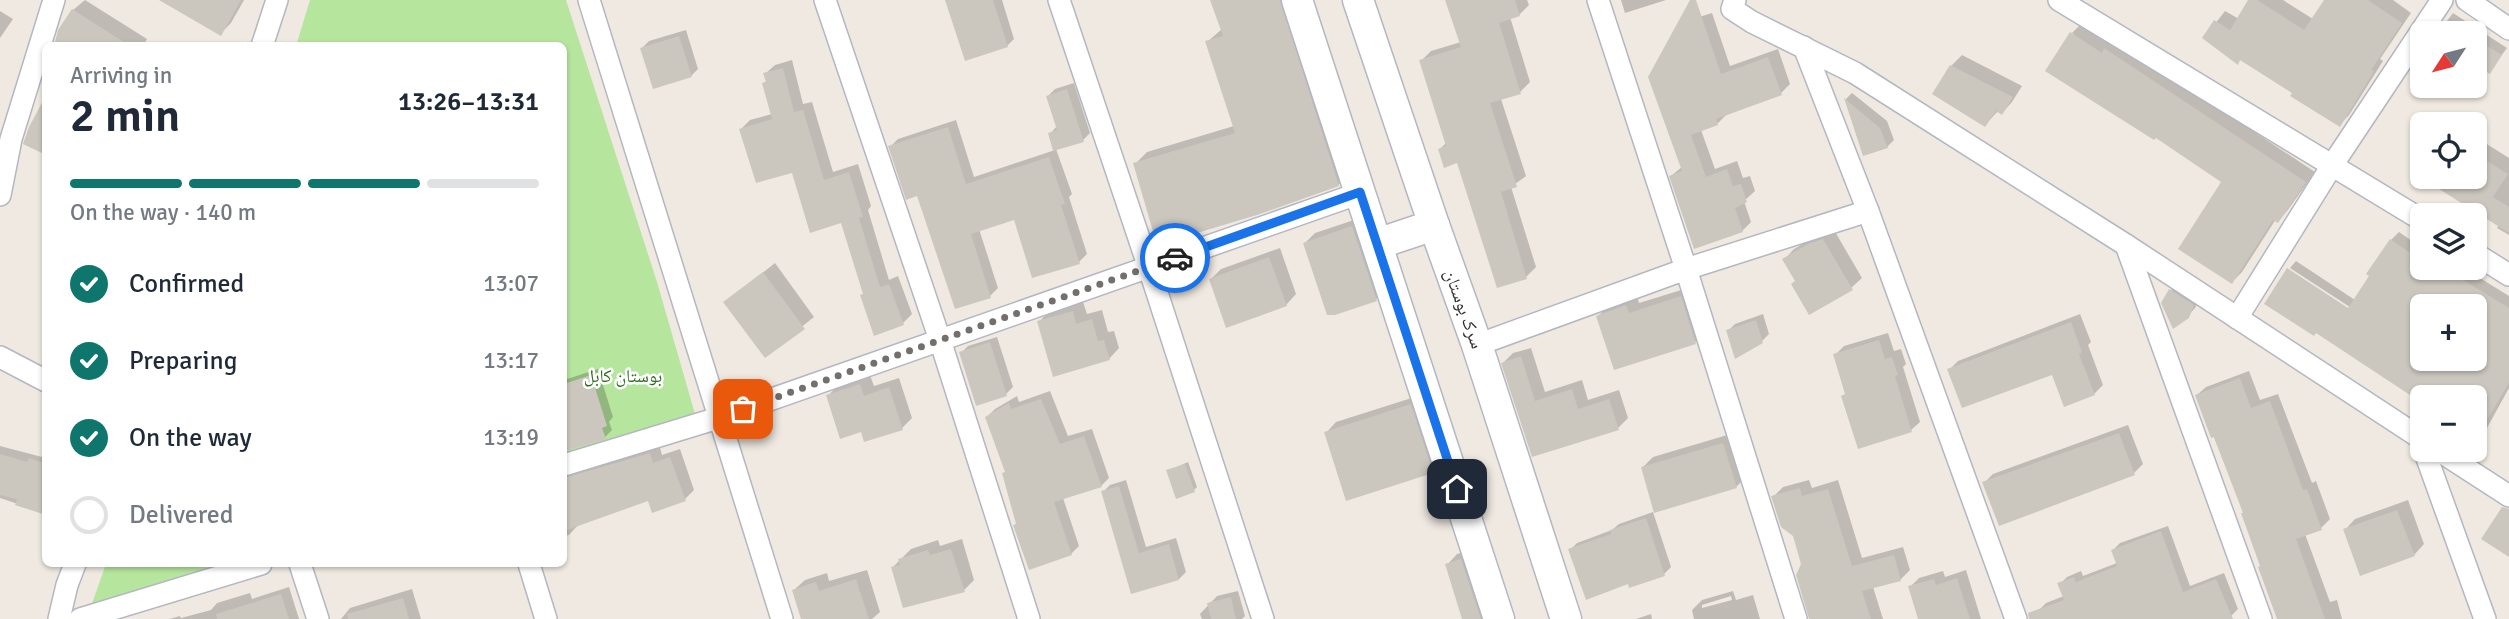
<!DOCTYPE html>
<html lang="en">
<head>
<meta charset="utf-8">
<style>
  :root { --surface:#fff; --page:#f2f2f3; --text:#1f2937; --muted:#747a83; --line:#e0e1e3; --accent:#0f766e }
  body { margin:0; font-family:Signika,"Noto Naskh Arabic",sans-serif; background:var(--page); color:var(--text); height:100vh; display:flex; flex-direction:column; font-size:26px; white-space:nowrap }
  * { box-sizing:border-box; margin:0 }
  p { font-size:23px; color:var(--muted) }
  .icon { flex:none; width:38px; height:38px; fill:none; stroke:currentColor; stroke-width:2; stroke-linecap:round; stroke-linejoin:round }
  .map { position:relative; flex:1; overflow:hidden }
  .side { position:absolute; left:42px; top:42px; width:525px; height:525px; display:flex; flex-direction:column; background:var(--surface); border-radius:10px; box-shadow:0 2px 5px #0004 }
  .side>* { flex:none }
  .needle { width:46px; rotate:234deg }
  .tools { position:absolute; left:2410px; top:21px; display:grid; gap:14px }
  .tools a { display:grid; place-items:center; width:77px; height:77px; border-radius:10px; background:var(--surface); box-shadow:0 2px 5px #0004; font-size:35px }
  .pin { position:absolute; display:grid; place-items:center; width:60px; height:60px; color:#fff; margin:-30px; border-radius:14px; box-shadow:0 4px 10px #0006 }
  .courier { position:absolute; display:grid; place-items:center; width:70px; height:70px; margin:-35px; border:5px solid #1a73e8; border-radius:50%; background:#fff; color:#222; box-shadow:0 2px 9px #0007 }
  .overview em { font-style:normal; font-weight:600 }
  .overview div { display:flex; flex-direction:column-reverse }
  .overview { display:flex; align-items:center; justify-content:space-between; height:119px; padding:0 28px }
  h1 { font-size:46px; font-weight:600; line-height:52px }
  .bar { display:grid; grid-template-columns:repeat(4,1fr); gap:10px 7px; align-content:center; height:84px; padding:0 28px }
  .bar i { height:9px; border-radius:5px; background:var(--line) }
  .bar .selected { background:var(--accent) }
  .bar p { grid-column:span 4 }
  ol { padding:0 28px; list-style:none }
  li { display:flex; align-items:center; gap:21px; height:77px }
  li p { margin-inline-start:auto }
  li .icon { padding:7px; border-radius:50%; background:var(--accent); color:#fff; stroke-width:4 }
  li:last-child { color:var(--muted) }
  li i { width:38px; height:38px; border:4px solid var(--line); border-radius:50% }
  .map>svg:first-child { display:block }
</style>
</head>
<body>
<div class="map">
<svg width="2509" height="619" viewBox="0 0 2509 619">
  <rect width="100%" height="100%" fill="#efe9e1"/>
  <g fill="#b6e59e">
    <polygon points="310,0 566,0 657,282 695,414 564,457 564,46 296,46"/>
    <polygon points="106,564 238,564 89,612"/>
  </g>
  <g fill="#0003" fill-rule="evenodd">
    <polygon points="85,0 147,39 143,46 64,46 60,31 73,10"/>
    <polygon points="204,0 244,0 231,23 220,34"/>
    <polygon points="945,0 1002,0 1014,39 1007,46"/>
    <polygon points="1212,0 1294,0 1351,173 1338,185 1135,164 1147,152 1234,126 1207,42 1222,29"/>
    <polygon points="1447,0 1527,0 1529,5 1519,15 1510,17 1530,82 1520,92 1501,99 1526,176 1511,187 1536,267 1526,277 1458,161 1440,149 1446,143 1421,61 1431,51 1461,42"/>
    <polygon points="1621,0 1666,0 1625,13"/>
    <polygon points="2251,0 2283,0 2313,19 2326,0 2393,0 2411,13 2380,59 2383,61 2349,115 2339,125 2294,92 2204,38 2225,11 2239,19"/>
    <polygon points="0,11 13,19 0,38"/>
    <polygon points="1712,13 1730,66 1778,49 1790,84 1781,93 1726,115 1717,124 1701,130 1715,169 1737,161 1743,178 1750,176 1755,191 1744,201 1751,222 1742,231 1671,176 1683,166 1699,17"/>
    <polygon points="2453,13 2507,48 2489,72 2474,62 2474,33 2438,33"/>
    <polygon points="2081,24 2115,40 2315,172 2287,211 2278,221 2276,219 2242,272 2232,282 2223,182 2072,33"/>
    <polygon points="686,30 698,69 691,76 642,48 649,41"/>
    <polygon points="1962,55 2022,86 2012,102 2002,113 1998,111 1985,125 1951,66"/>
    <polygon points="792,60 803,104 812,102 833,172 858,164 871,206 868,210 889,280 898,276 912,314 903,323 864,293 842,221 793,171 741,129 750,120 772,114 764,83 767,80 765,74 775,65"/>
    <polygon points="1074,83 1090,133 1083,140 1056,149 1072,194 1069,197 1087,254 1079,262 1015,218 979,229 998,288 990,296 918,194 890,147 898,139 956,120 974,177 1055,150 1050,134 1057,126 1048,96 1055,89"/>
    <polygon points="1852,93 1887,121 1894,140 1887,147 1864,154 1846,99"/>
    <polygon points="2474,136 2509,158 2509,235 2497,228 2499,225 2435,184 2440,177 2474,177"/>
    <polygon points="1363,217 1386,289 1376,299 1305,243 1315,233"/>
    <polygon points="1834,230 1862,278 1851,288 1797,281 1784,260 1794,249 1820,234"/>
    <path d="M2399,232L2422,248V268H2468L2467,270L2509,296V388L2487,428L2479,436L2474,433V397H2422V401L2394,383L2354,314L2356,311L2290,268L2296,261L2355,300L2391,240ZM2422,306H2474V359H2422Z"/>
    <polygon points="1280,248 1296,294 1286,305 1211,279 1221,269"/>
    <polygon points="775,263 814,317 765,356 725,302"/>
    <polygon points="2178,283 2200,298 2195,308 2188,316 2171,290"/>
    <polygon points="1691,287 1705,332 1695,342 1598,316 1609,306 1637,295 1639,303"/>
    <polygon points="1083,302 1087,314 1102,310 1108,332 1114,331 1119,348 1109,359 1039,322 1049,311"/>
    <polygon points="1763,314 1769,334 1762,341 1728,331 1735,324"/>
    <polygon points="2080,314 2091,342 2088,345 2103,385 2094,394 2053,373 1949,370 1958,361"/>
    <polygon points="1888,333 1894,351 1901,349 1906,364 1903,367 1920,422 1911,430 1847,393 1835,355 1844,346"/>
    <polygon points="997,337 1013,387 1006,394 961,353 968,346"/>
    <polygon points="1531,348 1545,392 1582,380 1588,400 1619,390 1628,418 1618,428 1533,455 1503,363 1513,353"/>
    <polygon points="598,369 613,417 609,422 612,430 605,437 567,448 564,436 564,380"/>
    <polygon points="2249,371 2260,400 2278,394 2312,483 2316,481 2330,519 2321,528 2305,534 2330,602 2337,600 2342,619 2278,619 2244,512 2197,395 2206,387"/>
    <polygon points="870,375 874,386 899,378 912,418 902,428 862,430 828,396 838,385"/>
    <polygon points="1050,391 1068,436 1092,429 1109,478 1101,486 1063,498 1079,546 1071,554 1018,523 1007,471 987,417 995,409 1017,396 1019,402"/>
    <polygon points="1421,395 1443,461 1432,472 1326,433 1336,422"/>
    <polygon points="2128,425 2143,464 2134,473 1984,483 1993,474"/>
    <polygon points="1734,433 1746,477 1736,487 1643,467 1653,457"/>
    <polygon points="659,444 662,455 680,449 694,490 685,499 649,499 578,525 569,535 564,536 564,471"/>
    <polygon points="0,446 46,458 46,509 42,512 0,498"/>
    <polygon points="1188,462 1197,487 1194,490 1168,471"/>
    <polygon points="1126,480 1146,547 1176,538 1186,572 1179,579 1132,592 1103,492 1110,485"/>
    <polygon points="1809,480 1812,488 1838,480 1862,558 1903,547 1910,570 1900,580 1873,587 1883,619 1812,619 1803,564 1795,535 1773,497 1783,487"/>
    <polygon points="2408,500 2424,544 2414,555 2345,530 2355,519"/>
    <polygon points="1653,512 1671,567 1664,574 1629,582 1570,550 1577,543 1612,530 1619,524"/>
    <polygon points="2168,526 2190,586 2224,573 2238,609 2231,616 2222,619 2043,619 2039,610 2046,603 2064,596 2060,584 2067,577 2081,571 2083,576 2117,563 2113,550 2120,543"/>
    <polygon points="962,539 974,580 964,590 892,568 911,549 938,540 940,546"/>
    <polygon points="1471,550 1495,619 1464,619 1447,565 1457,554"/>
    <polygon points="867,570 880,612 872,619 803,619 794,590 805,580 827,573 829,581"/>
    <polygon points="1966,570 1981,619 1920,619 1910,587 1919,578 1943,571 1945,577"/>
    <polygon points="289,587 299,619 169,619 180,616 181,618 211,610 217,603 250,593 252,599"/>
    <polygon points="412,589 421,619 341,619 350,608"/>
    <polygon points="1238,591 1245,616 1242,619 1202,619 1200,614 1217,596"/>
    <path d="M1733,591L1736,600L1753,595L1760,619H1694L1692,610L1702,600ZM1731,596L1732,600L1702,608V605Z"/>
    <polygon points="1651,614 1652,619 1636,619"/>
  </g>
  <g fill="#cbc7bf" fill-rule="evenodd">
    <polygon points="159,0 241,0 221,36"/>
    <polygon points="945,0 993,0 1008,47 965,61"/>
    <polygon points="1210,0 1280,0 1339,186 1257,215 1157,245 1133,163 1235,133 1205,41 1223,36"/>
    <polygon points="1445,0 1515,0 1520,16 1499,23 1521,94 1490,103 1517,187 1501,192 1527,279 1497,288 1457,163 1444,168 1438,149 1446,146 1419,60 1461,47"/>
    <polygon points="1690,0 1696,0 1721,74 1768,57 1782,95 1716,119 1718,125 1691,135 1706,177 1727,169 1733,186 1741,184 1747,202 1735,208 1743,232 1694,249 1669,176 1682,171 1648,77"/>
    <polygon points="2248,0 2257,0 2304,30 2324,0 2368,0 2402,23 2371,70 2374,71 2340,127 2290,96 2292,93 2240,60 2238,65 2202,38 2214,20 2230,30"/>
    <polygon points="72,9 130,46 54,46 58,30"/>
    <polygon points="2070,32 2102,53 2104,48 2306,182 2278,223 2273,220 2232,284 2178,249 2221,182 2156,138 2154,140 2045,71"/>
    <polygon points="679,36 692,77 653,89 640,48"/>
    <polygon points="2474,38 2502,55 2490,74 2474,64"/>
    <polygon points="1950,65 2013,97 2002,115 1996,111 1985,127 1932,94"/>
    <polygon points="783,68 794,112 803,110 824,180 849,172 863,217 859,218 880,287 889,284 904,325 874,336 860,295 863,294 841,223 810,233 792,173 756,183 739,129 772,119 762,83 766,82 763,73"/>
    <polygon points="1067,89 1084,142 1053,151 1048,133 1057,130 1046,96"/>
    <polygon points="46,95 46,155 23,144 29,127"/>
    <polygon points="1844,98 1880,128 1888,148 1863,156"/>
    <polygon points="948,127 966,184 1049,157 1065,204 1061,205 1080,264 1032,278 1014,220 971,234 991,298 955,309 917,196 906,200 888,146"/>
    <polygon points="2474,153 2508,174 2493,197 2509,207 2509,233 2420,177 2474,177"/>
    <polygon points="1352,226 1377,301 1335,315 1327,315 1303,243"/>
    <polygon points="1823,239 1853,290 1809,315 1791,284 1795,281 1782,259 1808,244"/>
    <path d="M2390,239L2422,261V268H2466L2460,278L2509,308V383L2474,441V397H2413L2316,333L2314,336L2264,304L2287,268L2348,308L2369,276L2366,274ZM2422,306H2474V359H2422Z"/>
    <polygon points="1269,257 1287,306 1226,328 1209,279"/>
    <polygon points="763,272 805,329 765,358 723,302"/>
    <polygon points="2169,289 2194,305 2189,318 2173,329 2161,303"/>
    <polygon points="1681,296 1696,344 1614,370 1596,316 1626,305 1629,313"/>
    <polygon points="1073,311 1076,324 1092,319 1098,341 1104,340 1110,360 1053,377 1037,321"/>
    <polygon points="1756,320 1763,343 1735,359 1726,330"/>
    <polygon points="2071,322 2082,352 2079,354 2095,395 2064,407 2052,375 1962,408 1947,369"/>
    <polygon points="1879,340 1885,359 1892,357 1898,375 1895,376 1912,432 1858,449 1841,396 1845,394 1833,354"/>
    <polygon points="990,342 1007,396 976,406 959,352"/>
    <polygon points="1521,356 1535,401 1572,389 1578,409 1609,399 1619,430 1532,457 1501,363"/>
    <polygon points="591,375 607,426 602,428 606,439 564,451 564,384"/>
    <polygon points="2240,378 2251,408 2270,401 2303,490 2307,489 2322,530 2296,539 2325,619 2277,619 2258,567 2260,566 2241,513 2243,513 2214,437 2211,438 2195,395"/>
    <polygon points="860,384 864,396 889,387 903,430 864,442 861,432 840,439 826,395"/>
    <polygon points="1041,399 1060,444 1084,436 1102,487 1054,502 1072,555 1029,570 1013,525 1016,524 1002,473 1005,472 985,417 1009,403 1011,409"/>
    <polygon points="1411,404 1433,473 1346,501 1324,432"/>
    <polygon points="2119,433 2135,475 1999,526 1982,482"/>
    <polygon points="1723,443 1737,488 1654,513 1641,467"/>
    <polygon points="650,453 653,463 670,457 686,501 652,513 648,501 564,531 564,478"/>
    <polygon points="0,454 27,462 29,458 46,464 46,515 15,505 17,499 0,495"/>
    <polygon points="1185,464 1195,492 1176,499 1166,470"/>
    <polygon points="1119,486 1139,553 1169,544 1179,580 1131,594 1101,491"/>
    <polygon points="1800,488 1802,496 1828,489 1852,566 1894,555 1901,581 1862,591 1871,619 1809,619 1796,575 1801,564 1793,536 1781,527 1771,496"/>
    <polygon points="2502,507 2509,509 2509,557 2481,539"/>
    <polygon points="2397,510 2415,556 2360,576 2343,529"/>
    <polygon points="1646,518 1665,576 1629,588 1628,584 1586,600 1568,549 1611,534 1610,530"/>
    <polygon points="2161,531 2183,592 2216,579 2233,619 2029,619 2028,613 2064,600 2057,583 2074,577 2076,582 2117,566 2111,550"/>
    <polygon points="951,549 965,592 903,608 891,567 900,565 898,559 928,550 930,555"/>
    <polygon points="1461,559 1481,619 1462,619 1445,564"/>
    <polygon points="1957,578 1970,619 1918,619 1908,586 1934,579 1936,585"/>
    <polygon points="856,579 869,619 801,619 792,590 816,582 819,591"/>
    <polygon points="281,594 289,619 217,619 216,614"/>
    <polygon points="1231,597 1236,619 1211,619 1207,603"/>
    <polygon points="403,598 409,619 348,619 347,614"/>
  </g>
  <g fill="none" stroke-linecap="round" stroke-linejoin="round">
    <defs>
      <g id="street">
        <polyline points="589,0 782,619"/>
        <polyline points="825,0 940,340 1029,619"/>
        <polyline points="1059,0 1149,268 1263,619"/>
        <polyline points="1598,0 1686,269 1796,619"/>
        <polyline points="1735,0 1732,9 1752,22 1855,73 2126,245 2422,439"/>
        <polyline points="2059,0 2422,220"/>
        <polyline points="2467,0 2509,29"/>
        <polyline points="262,46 277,0"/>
        <polyline points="1804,47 1868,211 2016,619"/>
        <polyline points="0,195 11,139 54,0"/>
        <polyline points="2126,245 2261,619"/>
        <polyline points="2474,253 2509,275"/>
        <polyline points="2237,318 2333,164 2442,0"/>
        <polyline points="1477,345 1686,269 1868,211"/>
        <polyline points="0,357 46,381"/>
        <polyline points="2424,450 2485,619"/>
        <polyline points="2438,450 2509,496"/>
        <polyline points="564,465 718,418 1360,193"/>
        <polyline points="300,564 318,619"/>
        <polyline points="529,564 546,619"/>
        <polyline points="59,619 67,585 75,564"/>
        <polyline points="80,619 261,564"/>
      </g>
      <g id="secondary">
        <polyline points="1297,0 1499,619"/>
        <polyline points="1358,0 1434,225 1477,345 1566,619"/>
        <polyline points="1377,244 1434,225"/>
      </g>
    </defs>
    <use href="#street" stroke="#b4b7c1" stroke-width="24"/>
    <use href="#secondary" stroke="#b4b7c1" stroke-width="33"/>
    <use href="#street" stroke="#fff" stroke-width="21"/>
    <use href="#secondary" stroke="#fff" stroke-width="30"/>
  </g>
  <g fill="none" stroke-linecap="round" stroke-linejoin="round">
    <polyline stroke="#726f6d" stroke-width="7" stroke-dasharray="0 12.6" points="743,409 1175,258"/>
    <polyline stroke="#1a73e8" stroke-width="9" points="1175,258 1360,192 1457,489"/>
  </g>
  <g text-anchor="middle" stroke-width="5" stroke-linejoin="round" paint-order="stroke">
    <g font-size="18" fill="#2e2e2e" stroke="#fff">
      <text transform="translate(1464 309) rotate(70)" y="6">سرک بوستان</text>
    </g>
    <g font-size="18" fill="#2c6e1b" stroke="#fff">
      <text x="623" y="382">بوستان کابل</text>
    </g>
  </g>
</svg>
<div class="tools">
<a><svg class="needle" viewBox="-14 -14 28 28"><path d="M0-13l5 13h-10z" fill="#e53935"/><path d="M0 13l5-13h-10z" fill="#747a83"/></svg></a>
<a><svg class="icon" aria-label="locate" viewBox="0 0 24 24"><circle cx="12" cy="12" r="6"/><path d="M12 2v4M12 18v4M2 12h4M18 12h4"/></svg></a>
<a><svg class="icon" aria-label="layers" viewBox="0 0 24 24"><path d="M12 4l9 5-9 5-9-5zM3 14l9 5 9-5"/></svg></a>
<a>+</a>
<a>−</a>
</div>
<div class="pin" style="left:743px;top:409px;background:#ea580c"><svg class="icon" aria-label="bag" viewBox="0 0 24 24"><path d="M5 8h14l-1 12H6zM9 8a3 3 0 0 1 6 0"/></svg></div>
<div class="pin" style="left:1457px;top:489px;background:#1f2937"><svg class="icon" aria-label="home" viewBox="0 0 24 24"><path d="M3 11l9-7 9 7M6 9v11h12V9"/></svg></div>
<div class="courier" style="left:1175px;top:258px"><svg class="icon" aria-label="car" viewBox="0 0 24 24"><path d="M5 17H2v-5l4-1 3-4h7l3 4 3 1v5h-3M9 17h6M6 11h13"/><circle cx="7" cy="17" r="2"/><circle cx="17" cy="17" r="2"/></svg></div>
<section class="side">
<div class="overview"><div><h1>2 min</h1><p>Arriving in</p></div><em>13:26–13:31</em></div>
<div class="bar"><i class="selected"></i><i class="selected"></i><i class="selected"></i><i></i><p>On the way · 140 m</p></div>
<ol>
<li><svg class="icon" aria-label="check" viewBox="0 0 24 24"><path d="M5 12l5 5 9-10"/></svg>Confirmed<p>13:07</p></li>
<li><svg class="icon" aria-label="check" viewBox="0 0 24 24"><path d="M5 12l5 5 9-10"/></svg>Preparing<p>13:17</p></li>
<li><svg class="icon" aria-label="check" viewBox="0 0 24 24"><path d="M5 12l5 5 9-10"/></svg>On the way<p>13:19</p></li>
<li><i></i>Delivered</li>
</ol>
</section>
</div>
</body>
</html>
